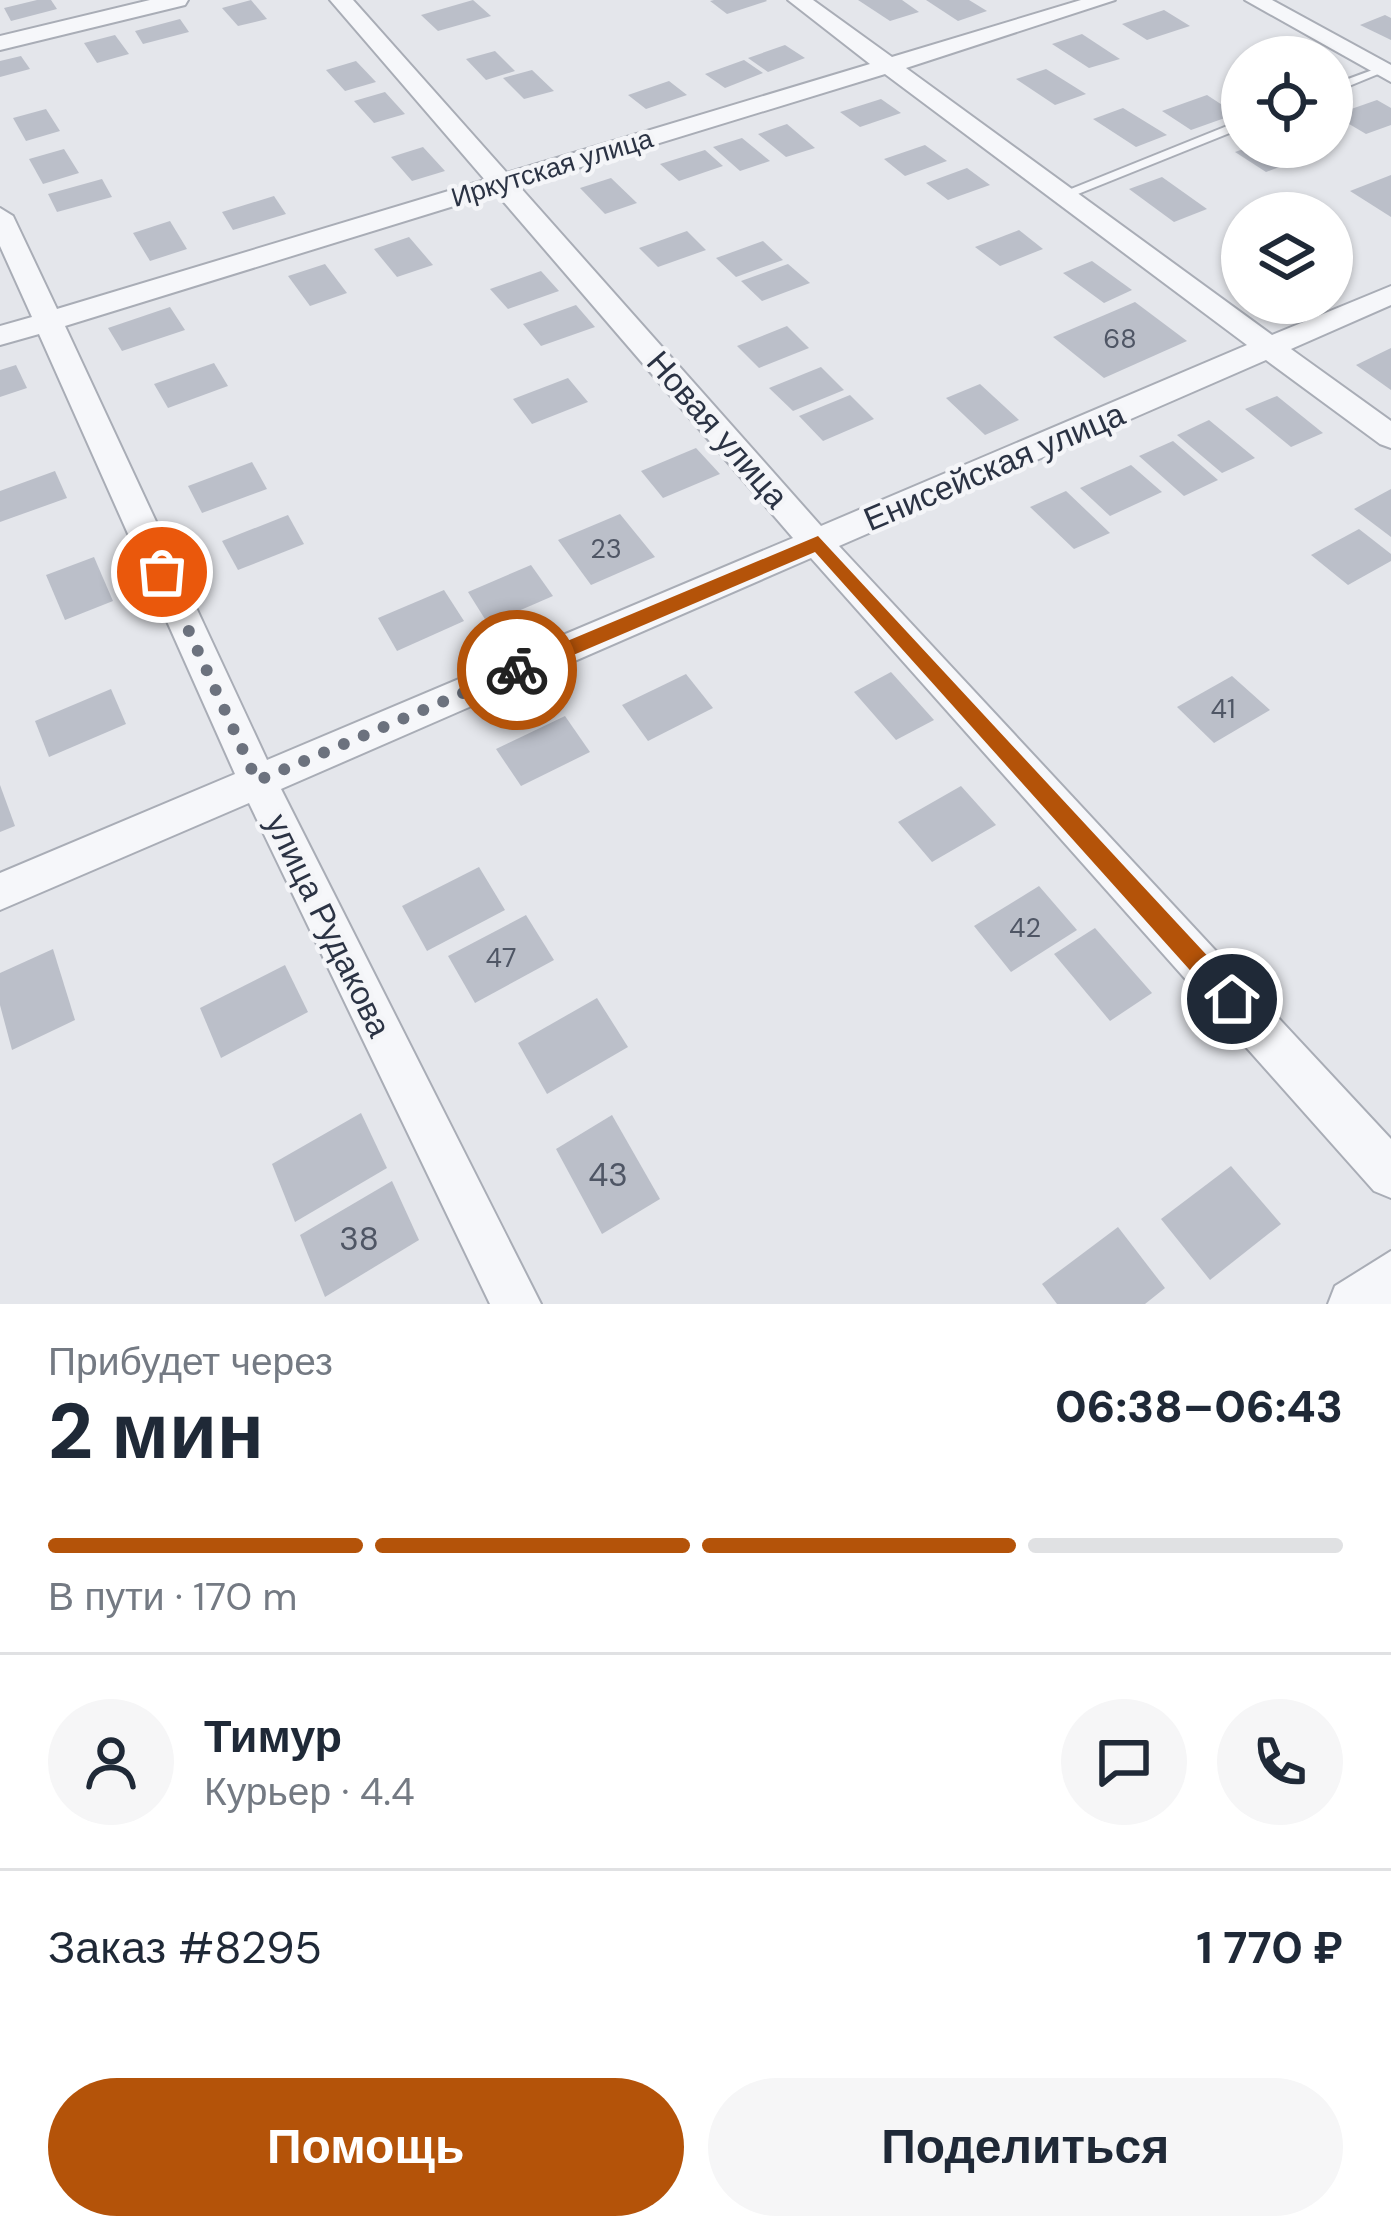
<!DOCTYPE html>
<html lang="ru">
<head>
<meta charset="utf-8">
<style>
  :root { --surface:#fff; --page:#f6f6f7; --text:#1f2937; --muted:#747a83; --line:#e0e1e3; --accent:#b45309 }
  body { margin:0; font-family:"DM Sans",sans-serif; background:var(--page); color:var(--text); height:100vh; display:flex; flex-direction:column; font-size:45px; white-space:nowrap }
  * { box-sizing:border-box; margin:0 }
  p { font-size:39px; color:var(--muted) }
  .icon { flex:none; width:66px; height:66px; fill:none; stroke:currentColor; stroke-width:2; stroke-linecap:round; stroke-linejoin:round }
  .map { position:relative; height:1304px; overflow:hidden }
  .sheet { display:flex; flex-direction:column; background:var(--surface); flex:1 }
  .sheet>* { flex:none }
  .tools { position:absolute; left:1221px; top:36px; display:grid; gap:24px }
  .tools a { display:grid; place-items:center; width:132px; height:132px; border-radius:50%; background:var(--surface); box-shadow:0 3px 9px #0004; font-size:60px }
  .pin { position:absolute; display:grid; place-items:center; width:102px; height:102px; color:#fff; margin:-51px; border:6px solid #fff; border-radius:50%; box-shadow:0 3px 12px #0007 }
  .courier { position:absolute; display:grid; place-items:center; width:120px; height:120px; margin:-60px; border:9px solid #b45309; border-radius:50%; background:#fff; color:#222; box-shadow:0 3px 15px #0007 }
  .headline em { font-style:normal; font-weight:800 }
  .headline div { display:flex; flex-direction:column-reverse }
  .headline { display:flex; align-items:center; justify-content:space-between; height:204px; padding:0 48px }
  h1 { font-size:78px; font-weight:800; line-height:90px }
  .bar { display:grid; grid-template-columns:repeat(4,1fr); gap:18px 12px; align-content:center; height:144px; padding:0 48px }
  .bar i { height:15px; border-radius:9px; background:var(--line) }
  .bar .current { background:var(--accent) }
  .bar p { grid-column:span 4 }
  .line { display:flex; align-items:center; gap:30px; padding:0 48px; border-top:3px solid var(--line) }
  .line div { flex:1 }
  .round { display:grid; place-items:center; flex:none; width:126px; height:126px; border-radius:63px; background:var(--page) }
  .button { display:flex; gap:24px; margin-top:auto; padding:24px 48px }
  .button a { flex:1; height:138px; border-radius:72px; background:var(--accent); color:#fff; font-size:48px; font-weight:800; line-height:138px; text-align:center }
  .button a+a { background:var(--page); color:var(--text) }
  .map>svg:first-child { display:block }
</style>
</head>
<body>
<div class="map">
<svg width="1391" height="1304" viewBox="0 0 1391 1304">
  <rect width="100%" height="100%" fill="#e4e6eb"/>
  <g fill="#bbbfc9">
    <polygon points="37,0 51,0 57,9 11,21 4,8"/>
    <polygon points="251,0 267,19 238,26 222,8"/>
    <polygon points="473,0 491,16 438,31 421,15"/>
    <polygon points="714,0 766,0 767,1 727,14 710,1"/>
    <polygon points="858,0 902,0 919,12 890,21"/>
    <polygon points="926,0 969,0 987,11 958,21"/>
    <polygon points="1164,10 1190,26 1147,40 1122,24"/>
    <polygon points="1385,15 1391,18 1391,40 1360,25"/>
    <polygon points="180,19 189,32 143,44 135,31"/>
    <polygon points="1082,34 1120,59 1089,68 1052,44"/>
    <polygon points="115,35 129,54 97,63 84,43"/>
    <polygon points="785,45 805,58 768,72 748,58"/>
    <polygon points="495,51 515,71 486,80 466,59"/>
    <polygon points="21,56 30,69 0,77 0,61"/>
    <polygon points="744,60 763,73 725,88 705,74"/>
    <polygon points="356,61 376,82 345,91 326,70"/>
    <polygon points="1046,69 1086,94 1055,105 1016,79"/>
    <polygon points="532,70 554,91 524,99 503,78"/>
    <polygon points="669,81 687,95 646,109 628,95"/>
    <polygon points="385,92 405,114 374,123 354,101"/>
    <polygon points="1207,95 1236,114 1191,130 1162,111"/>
    <polygon points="881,99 901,113 860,127 840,112"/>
    <polygon points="1377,100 1391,108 1391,125 1366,134 1334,115"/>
    <polygon points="1123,108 1167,135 1136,147 1093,119"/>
    <polygon points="46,109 60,131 26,141 13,118"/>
    <polygon points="787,124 815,148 786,157 758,134"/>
    <polygon points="742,138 770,161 740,171 713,147"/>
    <polygon points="925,145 947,161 905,176 884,159"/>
    <polygon points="423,147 445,171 412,181 391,157"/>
    <polygon points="1249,147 1300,147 1312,155 1266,172 1235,152"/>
    <polygon points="64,149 79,173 43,184 29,159"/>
    <polygon points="705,150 723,166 679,181 660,164"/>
    <polygon points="967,168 990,185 948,200 926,183"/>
    <polygon points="1391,175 1391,217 1350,191"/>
    <polygon points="1162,177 1207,209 1174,222 1129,189"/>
    <polygon points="611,178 637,203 605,214 580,188"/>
    <polygon points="102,179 112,197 57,212 48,194"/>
    <polygon points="274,196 286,214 233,230 222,212"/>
    <polygon points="170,221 187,249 150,261 133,233"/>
    <polygon points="1019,230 1043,249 1000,266 975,247"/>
    <polygon points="687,231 706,250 658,267 639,248"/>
    <polygon points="409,237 433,265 397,277 374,249"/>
    <polygon points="763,241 783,260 736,277 716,258"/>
    <polygon points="1092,261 1132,290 1104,303 1063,273"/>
    <polygon points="325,264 347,293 310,306 288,276"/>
    <polygon points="788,264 810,283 762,301 741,281"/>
    <polygon points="541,271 559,291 508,309 490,289"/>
    <polygon points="1135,302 1187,341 1104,378 1053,337"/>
    <polygon points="576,305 595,327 541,346 523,324"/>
    <polygon points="170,307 185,330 122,351 108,328"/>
    <polygon points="787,326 809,348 759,368 737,346"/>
    <polygon points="1391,348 1391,390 1356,365"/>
    <polygon points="214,363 228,386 168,408 154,384"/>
    <polygon points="16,365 27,388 0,397 0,370"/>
    <polygon points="821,367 844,390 793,411 769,388"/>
    <polygon points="568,378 588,402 532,424 513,399"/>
    <polygon points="980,384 1019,420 985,435 946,398"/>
    <polygon points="850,395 874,419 823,441 799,416"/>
    <polygon points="1277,396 1323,433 1291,447 1245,409"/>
    <polygon points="1209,420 1255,458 1222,473 1177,435"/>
    <polygon points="1173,441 1218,480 1184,496 1139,456"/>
    <polygon points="696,448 720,474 663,498 641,471"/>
    <polygon points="252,462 267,489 202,513 188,486"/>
    <polygon points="1131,465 1162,492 1110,516 1080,488"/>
    <polygon points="55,471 67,498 0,522 0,491"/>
    <polygon points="1391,489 1391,537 1354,509"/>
    <polygon points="1066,491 1110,533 1074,549 1030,507"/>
    <polygon points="620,514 655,557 591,585 558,540"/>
    <polygon points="288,515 304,544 238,570 222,541"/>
    <polygon points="1359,529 1391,554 1391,561 1348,585 1311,555"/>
    <polygon points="94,557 113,601 65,620 46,575"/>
    <polygon points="531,565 553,596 488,624 468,592"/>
    <polygon points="444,590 464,621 397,651 378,618"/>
    <polygon points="891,672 934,720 896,740 854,692"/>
    <polygon points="686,674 713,708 648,741 622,705"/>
    <polygon points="1232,676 1270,710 1214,743 1177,707"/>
    <polygon points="111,689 126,724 49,757 35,721"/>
    <polygon points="565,716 590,752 521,786 496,749"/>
    <polygon points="0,785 15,826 0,832"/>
    <polygon points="961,786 996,825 932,862 898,822"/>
    <polygon points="479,867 505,910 427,951 402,906"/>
    <polygon points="1039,886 1077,930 1011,972 974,926"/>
    <polygon points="526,915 554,960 475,1003 448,956"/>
    <polygon points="1095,928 1152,993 1110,1021 1054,954"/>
    <polygon points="53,949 75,1020 12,1050 0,1005 0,973"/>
    <polygon points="285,965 308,1012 221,1058 200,1008"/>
    <polygon points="597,998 628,1047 547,1094 518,1043"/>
    <polygon points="361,1113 387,1168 295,1222 272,1164"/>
    <polygon points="612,1115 660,1199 602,1234 556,1149"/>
    <polygon points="1231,1166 1281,1224 1210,1280 1161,1219"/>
    <polygon points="392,1181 419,1240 325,1297 300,1235"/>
    <polygon points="1118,1227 1165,1288 1145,1304 1057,1304 1042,1284"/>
  </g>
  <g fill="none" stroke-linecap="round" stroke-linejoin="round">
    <defs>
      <g id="lane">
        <polygon points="1378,68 1388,70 1332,93 1332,85"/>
        <polygon points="1242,120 1242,128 1068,198 1056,195"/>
      </g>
      <g id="street">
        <polygon points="150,0 188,0 185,5 0,50 0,36"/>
        <path d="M330,0H353L507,173L870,64L788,0H813L892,57L1081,0H1115L906,68L1272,335L1391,286V305L1291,349L1391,421V448L1380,444L1266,360L839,546L1391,1139V1198L1374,1191L811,558L281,789L541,1304H490L249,803L0,910V873L235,774L39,334L0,345V326L32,317L0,246V208L13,216L57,309L485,180ZM885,74L1247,345L821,526L519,186ZM496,193L793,538L267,760L65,326Z"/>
        <polygon points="1245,0 1272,0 1391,65 1391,82"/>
        <polygon points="1391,1251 1391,1304 1328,1304 1335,1286"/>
      </g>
    </defs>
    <use href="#lane" stroke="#a9adb6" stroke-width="4"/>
    <use href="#street" stroke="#a9adb6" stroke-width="4"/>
    <use href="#lane" fill="#f6f7fa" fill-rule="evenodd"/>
    <use href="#street" fill="#f6f7fa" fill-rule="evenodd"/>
  </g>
  <polygon fill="#b45309" points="818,536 1240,991 1240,1007 1223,1007 815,552 524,676 517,678 508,670 510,665"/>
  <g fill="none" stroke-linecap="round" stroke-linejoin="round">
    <polyline stroke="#6c727e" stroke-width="12" stroke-dasharray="0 21.6" points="162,572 257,781 517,670"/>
  </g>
  <g text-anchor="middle" stroke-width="9" stroke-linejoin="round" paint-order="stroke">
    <g font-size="27" fill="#2b3344" stroke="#f4f5f8">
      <text transform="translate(552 168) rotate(-17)" y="9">Иркутская улица</text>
    </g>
    <g font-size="27" fill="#4f5665">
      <text x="1120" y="348">68</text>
      <text x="606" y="558">23</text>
      <text x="1223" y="718">41</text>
      <text x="1025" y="937">42</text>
      <text x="501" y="967">47</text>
    </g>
    <g font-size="33" fill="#2b3344" stroke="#f4f5f8">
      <text transform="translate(718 429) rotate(49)" y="12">Новая улица</text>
      <text transform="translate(994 466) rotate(-23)" y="12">Енисейская улица</text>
      <text transform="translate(329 925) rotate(64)" y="12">улица Рудакова</text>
    </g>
    <g font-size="33" fill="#4f5665">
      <text x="608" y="1186">43</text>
      <text x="359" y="1250">38</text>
    </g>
  </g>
</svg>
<div class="tools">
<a><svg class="icon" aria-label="locate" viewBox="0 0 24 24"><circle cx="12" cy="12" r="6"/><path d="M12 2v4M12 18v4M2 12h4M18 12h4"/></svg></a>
<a><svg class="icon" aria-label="layers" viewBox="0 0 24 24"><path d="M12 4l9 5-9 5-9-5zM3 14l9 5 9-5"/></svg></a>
</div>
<div class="pin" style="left:162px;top:572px;background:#ea580c"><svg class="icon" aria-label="bag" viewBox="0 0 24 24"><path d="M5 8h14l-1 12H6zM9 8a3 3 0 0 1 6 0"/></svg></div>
<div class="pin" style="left:1232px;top:999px;background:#1f2937"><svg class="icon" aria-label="home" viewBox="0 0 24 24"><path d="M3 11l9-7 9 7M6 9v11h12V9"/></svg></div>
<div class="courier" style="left:517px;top:670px"><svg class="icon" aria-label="bike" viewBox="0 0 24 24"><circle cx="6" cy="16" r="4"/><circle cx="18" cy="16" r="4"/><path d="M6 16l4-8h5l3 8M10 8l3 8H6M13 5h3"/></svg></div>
</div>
<section class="sheet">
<div class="headline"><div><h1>2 мин</h1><p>Прибудет через</p></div><em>06:38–06:43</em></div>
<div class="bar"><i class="current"></i><i class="current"></i><i class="current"></i><i></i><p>В пути · 170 m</p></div>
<div class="line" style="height:216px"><a class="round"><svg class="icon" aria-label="person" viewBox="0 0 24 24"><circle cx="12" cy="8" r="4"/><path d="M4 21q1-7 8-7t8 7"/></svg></a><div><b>Тимур</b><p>Курьер · 4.4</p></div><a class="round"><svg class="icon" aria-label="chat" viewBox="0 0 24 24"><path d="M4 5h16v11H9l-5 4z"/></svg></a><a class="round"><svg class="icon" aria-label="phone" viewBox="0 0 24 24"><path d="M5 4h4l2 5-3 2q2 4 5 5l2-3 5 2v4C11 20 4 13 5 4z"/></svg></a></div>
<div class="line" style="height:156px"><div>Заказ #8295</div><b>1 770 ₽</b></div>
<div class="button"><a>Помощь</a><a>Поделиться</a></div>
</section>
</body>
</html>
